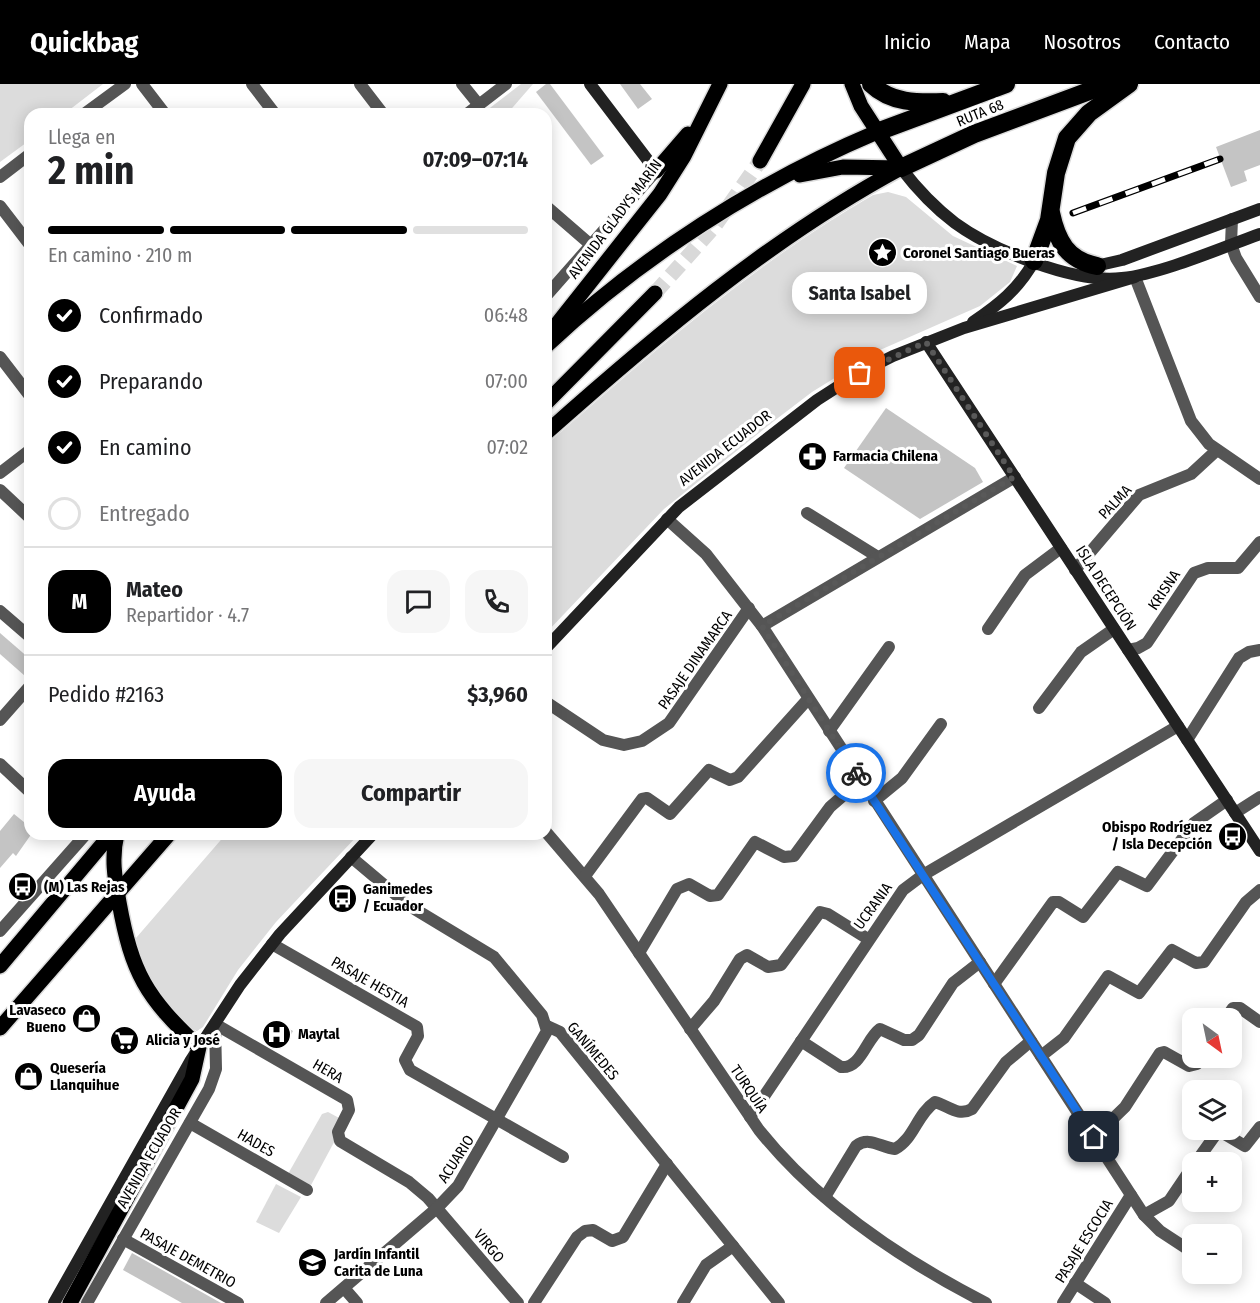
<!DOCTYPE html>
<html lang="es">
<head>
<meta charset="utf-8">
<style>
  :root { --surface:#fff; --page:#f6f6f6; --text:#202124; --muted:#757577; --line:#e0e0e0; --accent:#000 }
  body { margin:0; font-family:"Fira Sans Condensed",sans-serif; background:var(--page); color:var(--text); height:100vh; display:flex; flex-direction:column; font-size:22px; white-space:nowrap }
  * { box-sizing:border-box; margin:0 }
  p { font-size:20px; color:var(--muted) }
  .icon { flex:none; width:33px; height:33px; fill:none; stroke:currentColor; stroke-width:2; stroke-linecap:round; stroke-linejoin:round }
  .map { position:relative; flex:1; overflow:hidden }
  .panel { position:absolute; left:24px; top:24px; width:528px; height:732px; display:flex; flex-direction:column; background:var(--surface); border-radius:18px; box-shadow:0 3px 15px #0003 }
  .panel>* { flex:none }
  .needle { width:39px; rotate:147deg }
  .tools { position:absolute; left:1182px; top:924px; display:grid; gap:12px }
  .tools a { display:grid; place-items:center; width:60px; height:60px; border-radius:12px; background:var(--surface); box-shadow:0 3px 15px #0003; font-size:30px }
  .pin { position:absolute; display:grid; place-items:center; width:51px; height:51px; color:#fff; margin:-26px; border-radius:12px; box-shadow:0 3px 9px #0006 }
  .courier { position:absolute; display:grid; place-items:center; width:60px; height:60px; margin:-30px; border:4px solid #1a73e8; border-radius:50%; background:#fff; color:#222; box-shadow:0 2px 8px #0007 }
  .bubble { position:absolute; height:42px; border-radius:18px; background:var(--surface); box-shadow:0 3px 15px #0003; font-size:20px; font-weight:700; line-height:42px; text-align:center }
  .summary em { font-style:normal; font-weight:700 }
  .summary div { display:flex; flex-direction:column-reverse }
  .summary { display:flex; align-items:center; justify-content:space-between; height:102px; padding:0 24px }
  h1 { font-size:39px; font-weight:700; line-height:45px }
  .bar { display:grid; grid-template-columns:repeat(4,1fr); gap:9px 6px; align-content:center; height:72px; padding:0 24px }
  .bar i { height:8px; border-radius:4px; background:var(--line) }
  .bar .current { background:var(--accent) }
  .bar p { grid-column:span 4 }
  .line { display:flex; align-items:center; gap:15px; padding:0 24px; border-top:2px solid var(--line) }
  .line div { flex:1 }
  .round { display:grid; place-items:center; flex:none; width:63px; height:63px; border-radius:18px; background:var(--page) }
  ol { padding:0 24px; list-style:none }
  li { display:flex; align-items:center; gap:18px; height:66px }
  li p { margin-inline-start:auto }
  li .icon { padding:6px; border-radius:50%; background:var(--accent); color:#fff; stroke-width:4 }
  li:last-child { color:var(--muted) }
  li i { width:33px; height:33px; border:3px solid var(--line); border-radius:50% }
  .action { display:flex; gap:12px; margin-top:auto; padding:12px 24px }
  .action a { flex:1; height:69px; border-radius:18px; background:var(--accent); color:#fff; font-size:24px; font-weight:700; line-height:69px; text-align:center }
  .action a+a { background:var(--page); color:var(--text) }
  header { display:flex; align-items:center; gap:36px; box-sizing:border-box; height:84px; padding:0 30px; background:var(--accent); color:#fff }
  header strong { font-size:28px }
  nav { display:flex; gap:33px; margin-inline-start:auto; font-size:21px }
  .map>svg:first-child { display:block }
</style>
</head>
<body>
<header>
<strong>Quickbag</strong>
<nav><a>Inicio</a><a>Mapa</a><a>Nosotros</a><a>Contacto</a></nav>
</header>
<div class="map">
<svg width="1260" height="1219" viewBox="0 0 1260 1219">
  <rect width="100%" height="100%" fill="#fff"/>
  <g fill="#dcdcdc">
    <polygon points="0,0 103,0 64,30 30,30 30,56 0,78"/>
    <polygon points="521,0 533,0 507,30 482,30"/>
    <path d="M888,108L906,113L953,152L1017,182L1010,198L980,222L880,266L812,308L774,337L664,425L546,549V361C650,270 753,180 873,111Z"/>
    <path d="M226,750H359L276,838L238,886L203,943L197,947L188,943C169,918 136,888 136,854Z"/>
    <polygon points="328,1028 341,1035 340,1047 310,1103 288,1090 322,1030"/>
    <polygon points="276,1100 301,1113 279,1149 256,1138"/>
  </g>
  <g fill="#c4c4c4">
    <polygon points="546,0 550,0 604,72 591,81 536,8"/>
    <polygon points="620,0 640,0 652,15 638,25"/>
    <polygon points="1260,46 1260,81 1244,87 1247,97 1231,103 1216,63"/>
    <polygon points="886,324 975,384 983,398 920,435 844,384"/>
    <polygon points="0,549 30,575 30,587 25,592 0,570"/>
    <polygon points="14,730 30,743 30,752 16,772 13,769 0,784 0,747"/>
    <polygon points="275,937 293,947 285,961 267,951"/>
    <polygon points="132,1169 221,1219 182,1219 123,1186"/>
  </g>
  <g fill="none" stroke-linecap="round" stroke-linejoin="round">
    <polyline stroke="#d9d9d9" stroke-width="15" stroke-dasharray="15 8" stroke-linecap="butt" points="655,209 714,143 760,77"/>
    <defs>
      <g id="primary">
        <polyline points="852,0 861,22 901,84"/>
        <polyline points="760,77 803,0"/>
        <polyline points="656,87 688,50"/>
        <polyline points="800,91 843,83 901,84"/>
        <polyline points="550,249 660,110 684,72 720,0"/>
        <path d="M546,262C642,172 756,99 877,48"/>
        <polyline points="546,319 655,209"/>
        <path d="M546,349C656,251 771,154 901,84"/>
        <polyline points="0,882 111,750"/>
        <polyline points="0,944 169,750"/>
        <path d="M70,1219L192,995L199,963C146,913 132,890 119,818C115,795 111,774 117,750"/>
      </g>
      <g id="highway">
        <path d="M871,0C891,19 917,19 943,18"/>
        <polyline points="877,48 1006,0"/>
        <polyline points="901,84 974,50 1108,0"/>
        <path d="M1051,129C1057,157 1067,176 1097,182"/>
        <polyline points="1034,177 1049,136 1056,89 1067,54 1089,29 1129,0"/>
      </g>
    </defs>
    <use href="#primary" stroke="#dbdbdb" stroke-width="18"/>
    <use href="#highway" stroke="#dbdbdb" stroke-width="21"/>
    <g stroke="#555" stroke-width="12">
      <polyline points="142,0 165,30"/>
      <polyline points="252,0 275,30"/>
      <polyline points="360,0 383,30"/>
      <polyline points="462,0 479,21"/>
      <polyline points="84,30 125,0"/>
      <polyline points="467,30 506,0"/>
      <polyline points="0,93 30,70"/>
      <polyline points="0,122 30,161"/>
      <polyline points="546,122 591,161"/>
      <polyline points="1232,135 1231,160 1236,174 1260,213"/>
      <polyline points="1135,193 1191,337 1209,360 1260,395"/>
      <polyline points="546,212 656,87"/>
      <polyline points="0,273 30,312"/>
      <polyline points="0,389 30,366"/>
      <polyline points="0,406 30,434"/>
      <polyline points="807,429 878,473"/>
      <polyline points="667,435 706,470 762,542 1144,1131 1160,1147 1192,1168"/>
      <polyline points="1075,486 1139,411 1191,390 1217,366"/>
      <polyline points="0,527 30,553"/>
      <polyline points="762,542 1015,393"/>
      <polyline points="988,545 1025,491 1061,464"/>
      <polyline points="1128,566 1138,564 1147,559 1194,489 1208,484 1238,484 1260,458"/>
      <polyline points="546,618 603,656 624,661 642,657 669,639 749,524"/>
      <polyline points="1039,624 1081,568 1114,545"/>
      <polyline points="0,636 30,602"/>
      <polyline points="829,647 889,563"/>
      <polyline points="1187,656 1239,574 1249,568 1260,566"/>
      <polyline points="0,680 30,708"/>
      <polyline points="874,717 902,694 941,640"/>
      <polyline points="1235,729 1260,713"/>
      <path d="M546,748L599,810L759,1046C819,1121 902,1176 986,1219"/>
      <polyline points="585,792 642,715 647,714 670,730 709,686 730,696 738,693 808,615"/>
      <polyline points="0,847 86,750"/>
      <polyline points="272,860 417,943 418,952 405,976 410,986 563,1073"/>
      <polyline points="639,869 677,805 689,800 710,812 718,811 755,758 784,773 794,772 830,723 861,696"/>
      <polyline points="994,900 1053,818 1059,818 1083,833 1118,788 1147,802 1194,739 1227,716"/>
      <polyline points="1226,934 1233,924 1240,924 1260,938"/>
      <polyline points="215,940 347,1016 349,1026 338,1048 340,1057 409,1098 428,1114 518,1219"/>
      <polyline points="547,942 560,948 779,1219"/>
      <polyline points="690,945 714,917 740,875 747,871 768,883 781,881 820,828 828,830 868,855"/>
      <path d="M801,957L841,983C861,985 866,955 880,945L904,956H912L919,951L953,899L980,878"/>
      <polyline points="1041,972 1064,954 1108,892 1139,909 1172,866 1196,879 1204,878 1246,818 1260,806"/>
      <polyline points="750,1033 903,806 923,791 1178,642"/>
      <polyline points="190,1039 307,1106"/>
      <polyline points="1094,1053 1125,1023 1160,969 1164,968 1189,982 1197,980 1202,974"/>
      <polyline points="1196,1078 1216,1050 1223,1049 1245,1062 1260,1043"/>
      <path d="M825,1113L856,1062C869,1052 880,1063 895,1065C914,1055 917,1030 935,1018C949,1022 958,1033 972,1025L1006,978L1031,957"/>
      <polyline points="1144,1131 1169,1117 1192,1083"/>
      <polyline points="123,1155 238,1219"/>
      <polyline points="1075,1199 1105,1219"/>
      <polyline points="344,1204 357,1219"/>
      <polyline points="87,1219 209,1005 216,985 215,940"/>
      <polyline points="326,1219 437,1124 458,1102 547,947 542,931 494,873 408,821 351,773"/>
      <polyline points="534,1219 577,1153 585,1147 593,1146 612,1157 623,1153 667,1080"/>
      <polyline points="683,1219 706,1181 733,1162"/>
      <polyline points="1063,1219 1131,1111"/>
    </g>
    <g stroke="#222" stroke-width="12">
      <polyline points="590,0 656,87"/>
      <path d="M901,84C917,105 934,123 955,139C992,166 1075,200 1122,194C1161,190 1221,164 1260,150"/>
      <polyline points="1091,183 1122,176 1260,125"/>
      <path d="M973,238C998,221 1019,205 1034,177"/>
      <polyline points="926,258 1260,767"/>
      <polyline points="546,564 679,423 817,316 859,289 893,272 964,244 1135,193"/>
      <polyline points="54,1219 191,976 240,901 280,850 373,750"/>
    </g>
    <use href="#primary" stroke="#000" stroke-width="15"/>
    <use href="#highway" stroke="#000" stroke-width="18"/>
    <defs>
      <polyline id="rail" points="1073,129 1220,75"/>
    </defs>
    <use href="#rail" stroke="#000" stroke-width="7"/>
    <use href="#rail" stroke="#fff" stroke-width="4.5" stroke-dasharray="14" stroke-linecap="butt"/>
  </g>
  <g fill="none" stroke-linecap="round" stroke-linejoin="round">
    <polyline stroke="#595959" stroke-width="6" stroke-dasharray="0 10.8" points="856,689 762,542 1014,393 926,258 860,289"/>
    <polyline stroke="#1a73e8" stroke-width="8" points="856,689 1094,1053"/>
  </g>
  <defs>
    <symbol id="sight-disc" viewBox="-11 -11 22 22"><circle r="9.5" fill="#000" stroke="#fff"/><path d="M0-6L1.8-2.2L6-1.7L2.9 1.2L3.7 5.4L0 3.3L-3.7 5.4L-2.9 1.2L-6-1.7L-1.8-2.2Z" fill="#fff"/></symbol>
    <symbol id="pharmacy-disc" viewBox="-11 -11 22 22"><circle r="9.5" fill="#000" stroke="#fff"/><path d="M-2-6h4v4h4v4h-4v4h-4v-4h-4v-4h4Z" fill="#fff"/></symbol>
    <symbol id="bus-disc" viewBox="-11 -11 22 22"><circle r="9.5" fill="#000" stroke="#fff"/><path d="M-5-6H5V4H4V6H2V4H-2V6H-4V4H-5ZM-3.5-4V0h7V-4ZM-3.5 1.2v1.5H-2V1.2ZM2 1.2v1.5H3.5V1.2Z" fill="#fff"/></symbol>
    <symbol id="shop-disc" viewBox="-11 -11 22 22"><circle r="9.5" fill="#000" stroke="#fff"/><path d="M-5-2.5h2.3a2.7 3.5 0 0 1 5.4 0H5L5.5 6h-11ZM-1.5-2.5h3a1.5 2.3 0 0 0-3 0Z" fill="#fff"/></symbol>
    <symbol id="hospital-disc" viewBox="-11 -11 22 22"><circle r="9.5" fill="#000" stroke="#fff"/><path d="M-5-5h3v3.5h4V-5h3V5h-3V1.5h-4V5h-3Z" fill="#fff"/></symbol>
    <symbol id="supermarket-disc" viewBox="-11 -11 22 22"><circle r="9.5" fill="#000" stroke="#fff"/><path d="M-6-5.5h2.5l.6 2H6L4.5 2H-2.5L-4.4-4H-6ZM-1.5 3.2a1.3 1.3 0 1 0 .1 0ZM3 3.2a1.3 1.3 0 1 0 .1 0Z" fill="#fff"/></symbol>
    <symbol id="school-disc" viewBox="-11 -11 22 22"><circle r="9.5" fill="#000" stroke="#fff"/><path d="M0-5L7-2L0 1L-7-2ZM-4 1L0 2.5L4 1V4Q0 6-4 4Z" fill="#fff"/></symbol>
  </defs>
  <g fill-rule="evenodd">
    <use href="#sight-disc" x="866" y="152" width="33" height="33"/>
    <use href="#pharmacy-disc" x="796" y="356" width="33" height="33"/>
    <use href="#bus-disc" x="1216" y="736" width="33" height="33"/>
    <use href="#bus-disc" x="6" y="786" width="33" height="33"/>
    <use href="#bus-disc" x="326" y="798" width="33" height="33"/>
    <use href="#shop-disc" x="70" y="918" width="33" height="33"/>
    <use href="#hospital-disc" x="260" y="934" width="33" height="33"/>
    <use href="#supermarket-disc" x="108" y="940" width="33" height="33"/>
    <use href="#shop-disc" x="12" y="976" width="33" height="33"/>
    <use href="#school-disc" x="296" y="1162" width="33" height="33"/>
  </g>
  <g text-anchor="middle" stroke-width="6" stroke-linejoin="round" paint-order="stroke">
    <g font-size="15" fill="#000" stroke="#fff">
      <text transform="translate(980 29) rotate(-22)" y="5">RUTA 68</text>
      <text transform="translate(615 135) rotate(-53)" y="5">AVENIDA GLADYS MARÍN</text>
      <text transform="translate(725 364) rotate(-38)" y="5">AVENIDA ECUADOR</text>
      <text transform="translate(1115 418) rotate(-47)" y="5">PALMA</text>
      <text transform="translate(1106 504) rotate(57)" y="5">ISLA DECEPCIÓN</text>
      <text transform="translate(1164 506) rotate(-56)" y="5">KRISNA</text>
      <text transform="translate(695 576) rotate(-55)" y="5">PASAJE DINAMARCA</text>
      <text transform="translate(873 822) rotate(-54)" y="5">UCRANIA</text>
      <text transform="translate(370 898) rotate(30)" y="5">PASAJE HESTIA</text>
      <text transform="translate(593 967) rotate(50)" y="5">GANÍMEDES</text>
      <text transform="translate(328 987) rotate(30)" y="5">HERA</text>
      <text transform="translate(749 1005) rotate(56)" y="5">TURQUÍA</text>
      <text transform="translate(256 1059) rotate(30)" y="5">HADES</text>
      <text transform="translate(149 1074) rotate(-60)" y="5">AVENIDA ECUADOR</text>
      <text transform="translate(456 1075) rotate(-57)" y="5">ACUARIO</text>
      <text transform="translate(1084 1157) rotate(-58)" y="5">PASAJE ESCOCIA</text>
      <text transform="translate(489 1162) rotate(50)" y="5">VIRGO</text>
      <text transform="translate(188 1174) rotate(29)" y="5">PASAJE DEMETRIO</text>
    </g>
    <g font-size="15" font-weight="bold" fill="#000" stroke="#fff" text-anchor="start">
      <text x="903" y="174">Coronel Santiago Bueras</text>
      <text x="833" y="377">Farmacia Chilena</text>
      <text x="1212" y="748" text-anchor="end">Obispo Rodríguez<tspan x="1212" dy="17">/ Isla Decepción</tspan></text>
      <text x="44" y="808">(M) Las Rejas</text>
      <text x="363" y="810">Ganimedes<tspan x="363" dy="17">/ Ecuador</tspan></text>
      <text x="66" y="931" text-anchor="end">Lavaseco<tspan x="66" dy="17">Bueno</tspan></text>
      <text x="298" y="955">Maytal</text>
      <text x="146" y="961">Alicia y José</text>
      <text x="50" y="989">Quesería<tspan x="50" dy="17">Llanquihue</tspan></text>
      <text x="334" y="1175">Jardín Infantil<tspan x="334" dy="17">Carita de Luna</tspan></text>
    </g>
  </g>
</svg>
<div class="tools">
<a><svg class="needle" viewBox="-14 -14 28 28"><path d="M0-13l5 13h-10z" fill="#e53935"/><path d="M0 13l5-13h-10z" fill="#757577"/></svg></a>
<a><svg class="icon" aria-label="layers" viewBox="0 0 24 24"><path d="M12 4l9 5-9 5-9-5zM3 14l9 5 9-5"/></svg></a>
<a>+</a>
<a>−</a>
</div>
<div class="pin" style="left:860px;top:289px;background:#ea580c"><svg class="icon" aria-label="bag" viewBox="0 0 24 24"><path d="M5 8h14l-1 12H6zM9 8a3 3 0 0 1 6 0"/></svg></div>
<div class="pin" style="left:1094px;top:1053px;background:#1f2937"><svg class="icon" aria-label="home" viewBox="0 0 24 24"><path d="M3 11l9-7 9 7M6 9v11h12V9"/></svg></div>
<div class="courier" style="left:856px;top:689px"><svg class="icon" aria-label="bike" viewBox="0 0 24 24"><circle cx="6" cy="16" r="4"/><circle cx="18" cy="16" r="4"/><path d="M6 16l4-8h5l3 8M10 8l3 8H6M13 5h3"/></svg></div>
<div class="bubble" style="left:792px;top:188px;width:135px">Santa Isabel</div>
<section class="panel">
<div class="summary"><div><h1>2 min</h1><p>Llega en</p></div><em>07:09–07:14</em></div>
<div class="bar"><i class="current"></i><i class="current"></i><i class="current"></i><i></i><p>En camino · 210 m</p></div>
<ol>
<li><svg class="icon" aria-label="check" viewBox="0 0 24 24"><path d="M5 12l5 5 9-10"/></svg>Confirmado<p>06:48</p></li>
<li><svg class="icon" aria-label="check" viewBox="0 0 24 24"><path d="M5 12l5 5 9-10"/></svg>Preparando<p>07:00</p></li>
<li><svg class="icon" aria-label="check" viewBox="0 0 24 24"><path d="M5 12l5 5 9-10"/></svg>En camino<p>07:02</p></li>
<li><i></i>Entregado</li>
</ol>
<div class="line" style="height:108px"><b class="round" style="background:var(--accent);color:#fff">M</b><div><b>Mateo</b><p>Repartidor · 4.7</p></div><a class="round"><svg class="icon" aria-label="chat" viewBox="0 0 24 24"><path d="M4 5h16v11H9l-5 4z"/></svg></a><a class="round"><svg class="icon" aria-label="phone" viewBox="0 0 24 24"><path d="M5 4h4l2 5-3 2q2 4 5 5l2-3 5 2v4C11 20 4 13 5 4z"/></svg></a></div>
<div class="line" style="height:78px"><div>Pedido #2163</div><b>$3,960</b></div>
<div class="action"><a>Ayuda</a><a>Compartir</a></div>
</section>
</div>
</body>
</html>
